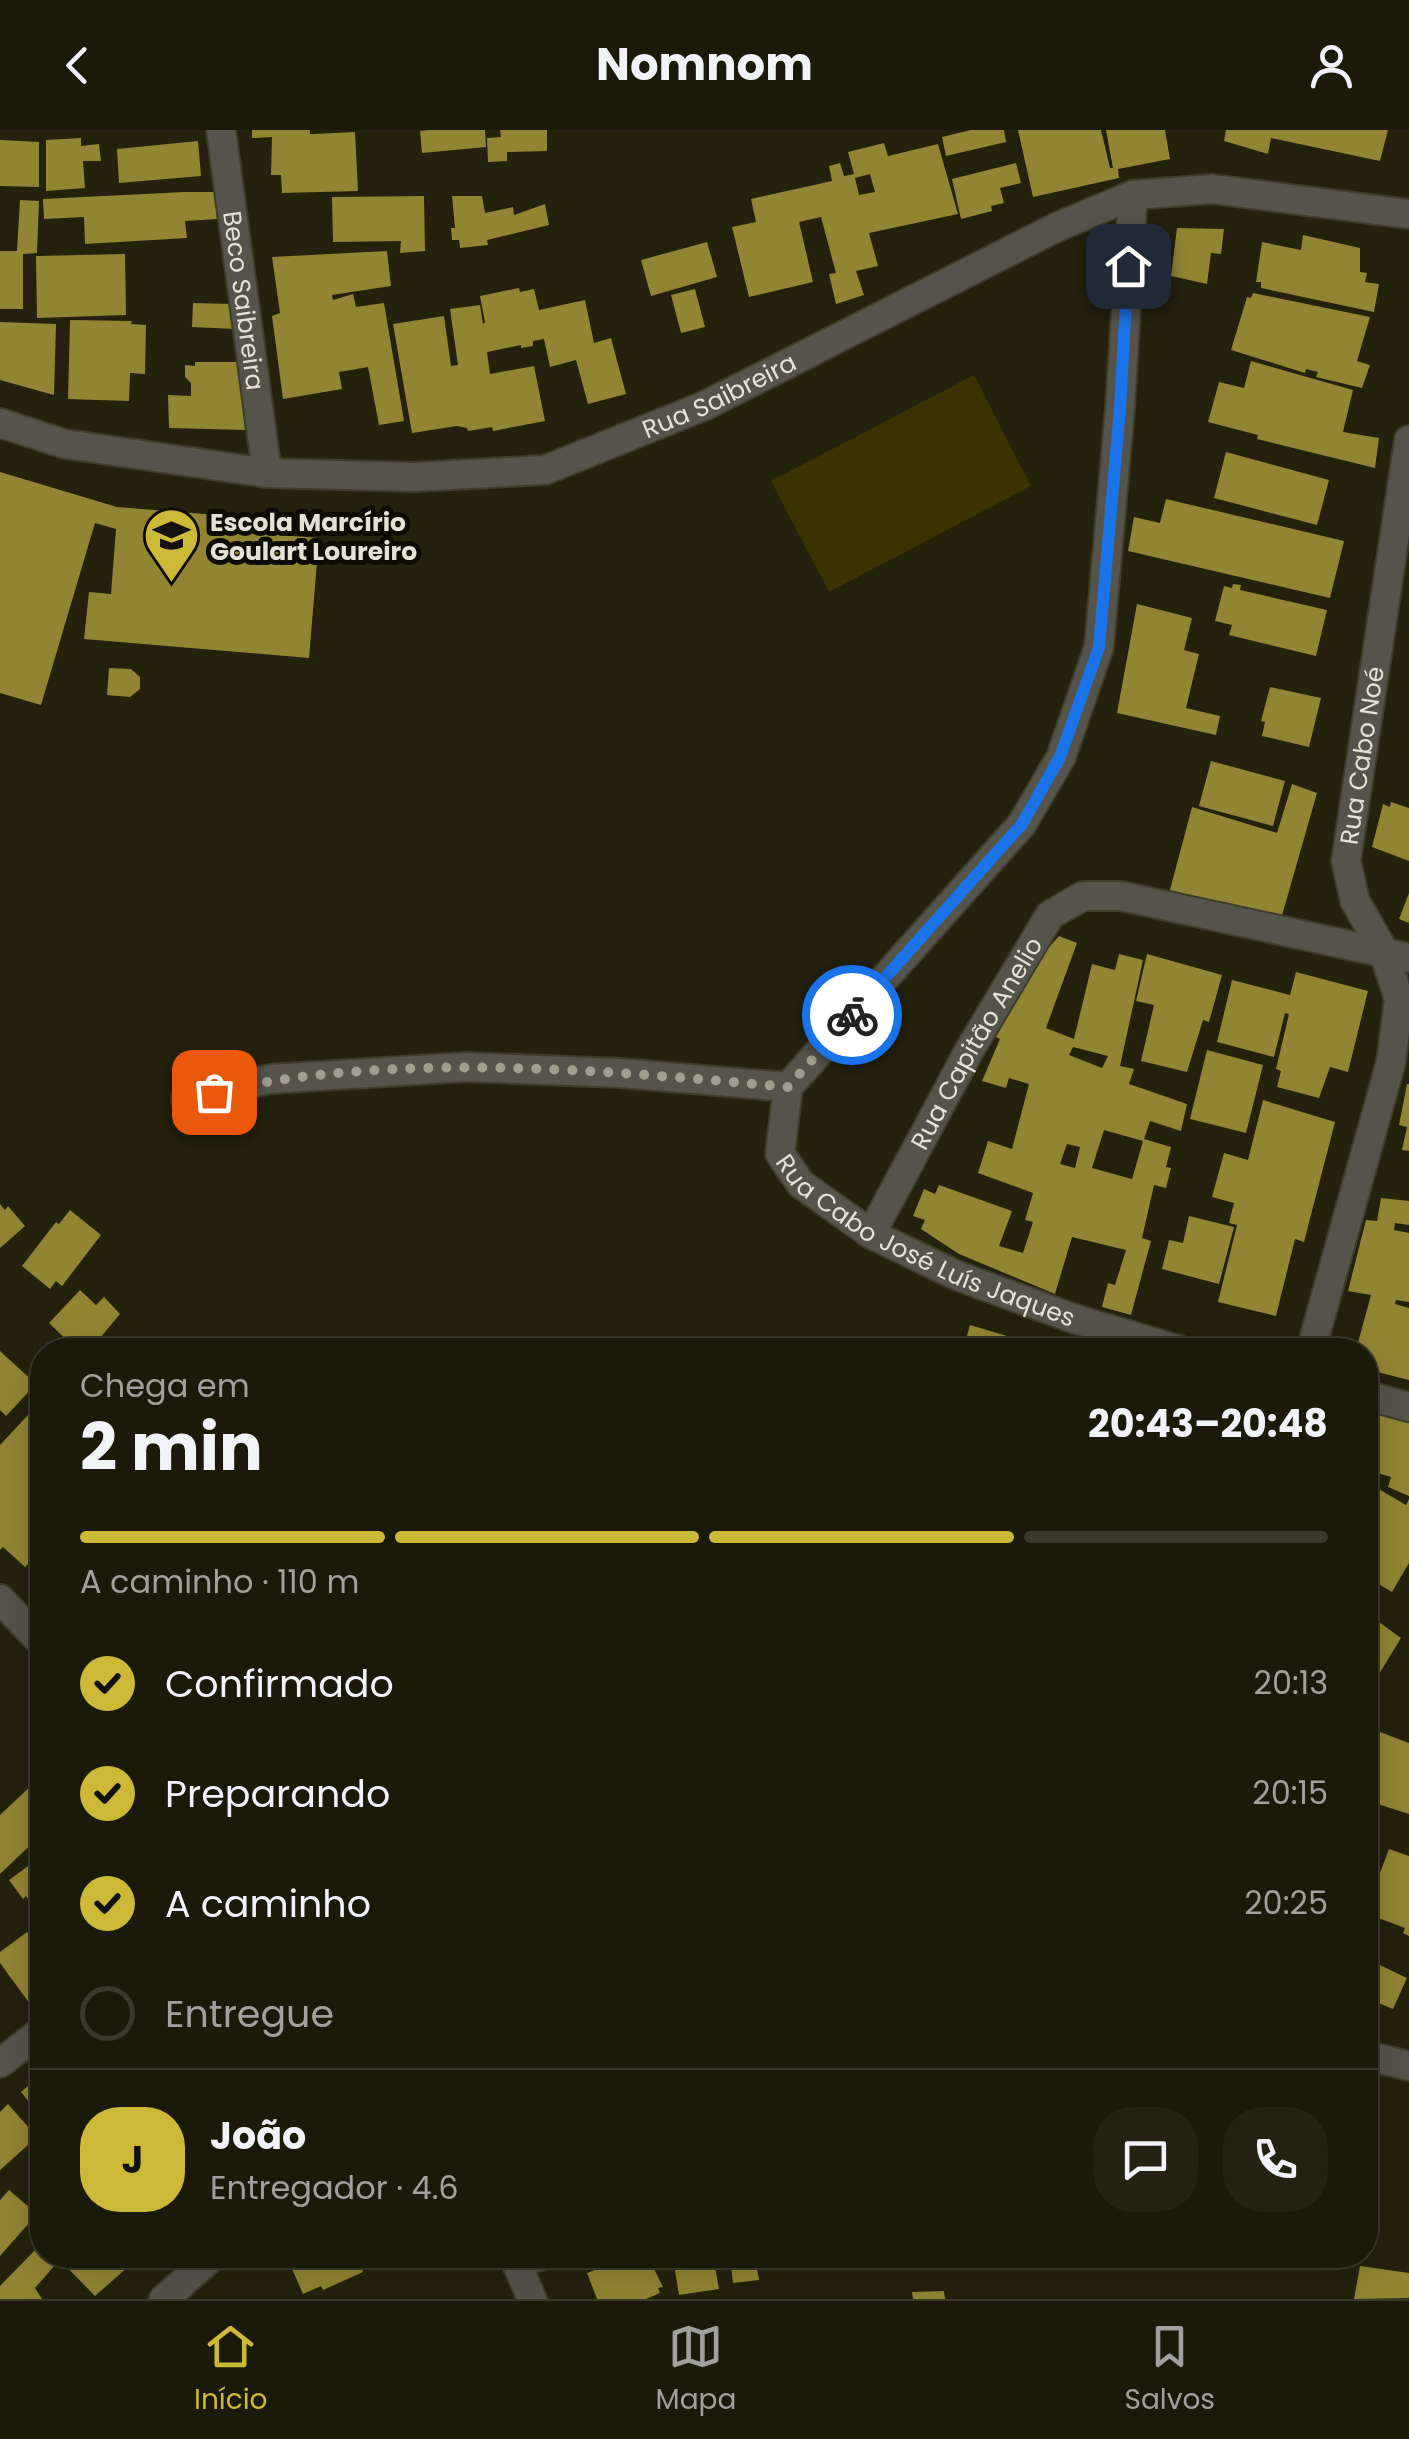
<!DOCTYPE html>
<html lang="pt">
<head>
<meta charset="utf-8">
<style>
  :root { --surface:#1b190a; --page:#242213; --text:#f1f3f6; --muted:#a0a09c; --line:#39382b; --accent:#ccb938 }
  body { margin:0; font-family:Poppins,sans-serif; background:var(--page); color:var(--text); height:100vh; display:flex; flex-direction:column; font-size:38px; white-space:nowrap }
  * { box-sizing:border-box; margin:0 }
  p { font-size:32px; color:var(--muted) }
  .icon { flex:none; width:55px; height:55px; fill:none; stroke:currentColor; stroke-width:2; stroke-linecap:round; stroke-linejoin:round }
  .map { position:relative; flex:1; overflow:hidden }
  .side { position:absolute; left:30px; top:1208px; width:1348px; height:930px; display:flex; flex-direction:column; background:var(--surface); border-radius:40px; box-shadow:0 10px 40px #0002,0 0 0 2px var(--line) }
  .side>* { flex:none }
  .pin { position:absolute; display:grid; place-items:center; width:85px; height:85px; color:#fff; margin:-42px; border-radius:20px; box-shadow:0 5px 15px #0006 }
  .courier { position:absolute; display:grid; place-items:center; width:100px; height:100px; margin:-50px; border:8px solid #1a73e8; border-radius:50%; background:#fff; color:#222; box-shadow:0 2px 12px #0007 }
  .headline em { font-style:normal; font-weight:700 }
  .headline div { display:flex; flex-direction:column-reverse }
  .headline { display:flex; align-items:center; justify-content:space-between; height:170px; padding:0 50px }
  h1 { font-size:65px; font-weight:700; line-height:75px }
  .bar { display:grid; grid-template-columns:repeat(4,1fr); gap:15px 10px; align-content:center; height:120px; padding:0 50px }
  .bar i { height:12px; border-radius:8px; background:var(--line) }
  .bar .current { background:var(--accent) }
  .bar p { grid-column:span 4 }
  .line { display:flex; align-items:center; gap:25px; padding:0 50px; border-top:2px solid var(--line) }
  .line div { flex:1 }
  .round { display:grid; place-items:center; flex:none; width:105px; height:105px; border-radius:40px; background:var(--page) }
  ol { padding:0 50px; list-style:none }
  li { display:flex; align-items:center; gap:30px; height:110px }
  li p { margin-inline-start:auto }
  li .icon { padding:10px; border-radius:50%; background:var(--accent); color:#111; stroke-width:4 }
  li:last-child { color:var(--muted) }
  li i { width:55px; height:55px; border:5px solid var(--line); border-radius:50% }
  header { display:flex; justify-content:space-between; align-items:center; height:130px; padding:0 50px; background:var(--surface); font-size:45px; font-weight:700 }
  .tab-bar { display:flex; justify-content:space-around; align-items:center; height:140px; border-top:2px solid var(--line); background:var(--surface); font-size:28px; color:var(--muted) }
  .tab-bar a { display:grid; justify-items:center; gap:5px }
  .tab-bar .current { color:var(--accent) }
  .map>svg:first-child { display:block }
</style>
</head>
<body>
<header><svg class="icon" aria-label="back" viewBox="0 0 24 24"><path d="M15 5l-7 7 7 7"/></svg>Nomnom<svg class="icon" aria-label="person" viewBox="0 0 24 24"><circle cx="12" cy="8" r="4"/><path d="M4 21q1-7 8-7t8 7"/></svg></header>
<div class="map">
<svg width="1409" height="2169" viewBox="0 0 1409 2169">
  <rect width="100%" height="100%" fill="#24210d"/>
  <polygon fill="#3a3300" points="974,245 1031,356 829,462 771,351"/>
  <g fill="#918433" fill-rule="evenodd">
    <polygon points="252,0 310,0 310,4 314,4 355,2 358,61 282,63 281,45 271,45 272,7 252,8"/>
    <polygon points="429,0 485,0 486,17 422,23 420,1"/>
    <polygon points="500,0 547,0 547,21 507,22 507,31 488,32 487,8 501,7"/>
    <polygon points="971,0 1004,0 1006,12 946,26 942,7"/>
    <polygon points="1018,0 1101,0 1110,38 1113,38 1106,0 1165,0 1170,29 1118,39 1119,48 1033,67"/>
    <polygon points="1226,0 1388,0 1380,31 1271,8 1268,24 1224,11"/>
    <polygon points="81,8 81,16 99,14 101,31 83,31 85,58 46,61 46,10"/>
    <polygon points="0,10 39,12 39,57 0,56"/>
    <polygon points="198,11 201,46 119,53 117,19"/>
    <path d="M884,13L888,26L938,14L958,84L869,103L878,136L856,141L864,165L836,174L829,144L836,143L821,87L799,92L813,152L749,167L732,97L756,92L751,69L832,51L829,36L840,33L844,46L854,44L848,22ZM870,44L875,62L859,65L855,48Z"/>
    <polygon points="1016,33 1021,53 1000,58 1004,73 991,76 992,81 961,89 952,49"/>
    <polygon points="185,62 215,62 217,89 185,91 187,108 85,114 84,87 44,89 43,69"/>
    <polygon points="424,66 425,121 400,123 401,111 333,112 332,67"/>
    <polygon points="452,66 482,66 485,83 513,77 514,85 545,74 549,95 487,110 488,115 460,118 459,110 452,110 451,98 455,98"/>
    <polygon points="20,70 39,71 37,123 23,124 23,179 0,179 0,121 17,121"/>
    <polygon points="1177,98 1224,99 1221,124 1211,123 1207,154 1171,146"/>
    <polygon points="1303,105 1360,118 1360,142 1367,143 1365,152 1379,154 1374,182 1261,158 1261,152 1256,152 1262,112 1301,120"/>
    <polygon points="707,112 717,147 651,166 641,130"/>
    <polygon points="387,121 391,156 332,165 333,170 353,164 356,177 384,173 404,291 379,295 368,237 339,242 342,259 283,269 272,186 280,183 272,127"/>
    <polygon points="125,124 126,185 37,188 36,126"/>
    <polygon points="519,158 520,162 534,159 539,180 585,170 594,213 611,208 626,264 588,274 576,230 550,237 544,209 533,211 533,216 521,218 521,215 487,222 490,244 534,236 545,291 493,301 492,297 468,301 467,298 457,296 412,303 393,194 444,186 451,236 458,235 450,179 480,175 483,194 485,192 480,166"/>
    <polygon points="695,159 705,197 681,203 671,165"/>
    <polygon points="1253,163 1370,187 1357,231 1370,235 1362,258 1316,247 1318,242 1306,239 1305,243 1231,220 1247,167 1251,168"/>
    <polygon points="193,173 233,174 235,199 192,197"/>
    <polygon points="70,190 132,191 131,194 146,195 145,244 130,243 129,271 68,269"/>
    <polygon points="0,192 56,194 54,265 0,250"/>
    <polygon points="1251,231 1353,260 1343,302 1379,308 1375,338 1257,309 1258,305 1208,292 1219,252 1244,258"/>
    <polygon points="195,232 238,232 245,300 169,298 168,265 191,266 191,253 185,247 185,235 195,236"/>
    <polygon points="1226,322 1329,350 1317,395 1214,368"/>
    <polygon points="0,342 117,377 254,388 253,403 319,408 309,528 84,509 89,462 111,464 116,399 95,393 41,575 0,563"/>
    <polygon points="1166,369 1344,411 1330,468 1128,421 1134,387 1160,393"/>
    <polygon points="1233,454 1241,455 1240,460 1327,480 1316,526 1229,505 1232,495 1215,491 1224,456 1232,458"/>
    <polygon points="1137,474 1192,488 1184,520 1199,524 1186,578 1220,586 1216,605 1117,583"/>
    <polygon points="109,538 131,539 140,547 140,559 130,567 107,565"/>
    <polygon points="1270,557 1321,568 1309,617 1262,606 1265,592 1261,591"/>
    <polygon points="1211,631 1285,651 1273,696 1199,676"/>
    <polygon points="1292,654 1317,663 1281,789 1170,760 1192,677 1277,703"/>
    <polygon points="1391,672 1409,678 1409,731 1372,717 1383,674 1390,677"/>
    <polygon points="1409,763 1409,793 1399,789"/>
    <path d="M1059,806L1077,813L1046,898L1074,909L1092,834L1115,840L1119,824L1143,830L1120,936L1134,939L1129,954L1187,974L1181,1001L1150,991L1144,1009L1171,1017L1166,1037L1171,1038L1166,1058L1154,1055L1142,1108L1151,1111L1131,1185L1102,1177L1108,1153L1115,1155L1126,1120L1072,1107L1055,1164L959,1124L921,1099L925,1090L913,1086L924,1059L935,1064L939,1055L1012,1081L999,1116L1023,1123L1033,1092L1025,1090L1033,1063L978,1043L988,1011L1012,1019L1029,954L1009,948L1006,958L982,951L1000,909L990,904L1036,832ZM1073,917L1108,926L1102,938L1069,925ZM1104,1000L1143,1011L1132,1049L1092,1038ZM1067,1014L1080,1017L1075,1038L1060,1034Z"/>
    <polygon points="1147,824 1222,845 1209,892 1203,890 1187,942 1141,931 1154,875 1136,871"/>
    <polygon points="1296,842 1368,861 1348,942 1330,937 1319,968 1277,957 1281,941 1276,939 1289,884 1285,883 1274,927 1217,912 1232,850 1290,865"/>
    <polygon points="1207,920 1263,935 1246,1003 1190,989"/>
    <polygon points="1407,954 1409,954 1409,1021 1402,1020 1407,997 1399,995"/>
    <polygon points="1263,970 1335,992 1304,1112 1295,1109 1276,1186 1218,1172 1237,1095 1229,1093 1234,1073 1212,1067 1224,1023 1248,1030"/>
    <polygon points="1381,1068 1409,1071 1409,1095 1395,1093 1394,1100 1409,1103 1409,1172 1396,1170 1395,1174 1409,1178 1409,1250 1365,1239 1365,1220 1356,1220 1371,1165 1348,1161 1366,1090 1377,1091"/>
    <polygon points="0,1074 5,1080 8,1076 25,1096 0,1118"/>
    <polygon points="70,1080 101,1105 62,1156 56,1151 50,1159 22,1136 56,1092 59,1094"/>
    <polygon points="1189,1086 1234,1097 1219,1154 1162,1139 1169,1110 1183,1113"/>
    <polygon points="80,1160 96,1175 104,1167 120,1184 90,1220 77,1220 49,1193"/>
    <polygon points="970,1195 1031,1213 1029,1220 963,1220"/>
    <polygon points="0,1221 36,1254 6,1286 0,1280"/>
    <polygon points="42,1270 42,1429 38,1424 25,1437 3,1417 0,1420 0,1315"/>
    <polygon points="1365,1278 1409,1293 1409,1366 1388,1357 1391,1347 1365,1339"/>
    <polygon points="1365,1351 1406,1375 1409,1369 1409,1433 1392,1462 1365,1446"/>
    <polygon points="1365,1482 1401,1508 1379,1544 1365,1534"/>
    <polygon points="1372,1599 1409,1613 1409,1684 1365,1670 1365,1618"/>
    <polygon points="33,1654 42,1664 42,1704 0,1744 0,1685"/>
    <polygon points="1389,1719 1409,1726 1409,1806 1403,1803 1405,1798 1365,1783"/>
    <polygon points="42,1726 42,1788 26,1766 23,1769 9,1750"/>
    <polygon points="27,1802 42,1822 42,1865 30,1874 0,1833 0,1822"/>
    <polygon points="1365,1828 1407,1848 1393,1879 1376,1872 1374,1878 1365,1874"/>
    <polygon points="42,1944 42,1988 21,1962"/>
    <polygon points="8,1974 37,2007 0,2040 0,1982"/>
    <polygon points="9,2060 37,2084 0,2126 0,2070"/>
    <polygon points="37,2118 56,2134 35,2158 42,2169 0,2169 0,2156"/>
    <polygon points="55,2125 119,2125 129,2136 95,2166"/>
    <polygon points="286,2125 356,2125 363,2142 323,2160 321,2156 303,2164"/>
    <polygon points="626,2125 647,2125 663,2157 658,2158 660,2163 646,2169 597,2169 587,2143 627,2128"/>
    <polygon points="692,2125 713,2125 719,2159 679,2165 673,2129"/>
    <polygon points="1022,2125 1111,2125 1110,2129 1095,2133 1073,2133 1074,2130 1058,2127 1056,2138 1021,2131"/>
    <polygon points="756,2133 759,2150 733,2153 731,2135"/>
    <polygon points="1360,2136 1409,2143 1409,2168 1354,2169"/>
    <polygon points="944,2161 945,2169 913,2169 912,2162"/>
  </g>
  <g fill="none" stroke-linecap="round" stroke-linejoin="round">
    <defs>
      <g id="service">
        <path id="s1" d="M221,0L267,343"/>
        <polyline points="1365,1265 1409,1277"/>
        <polyline points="0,1933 42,1901"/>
        <polyline points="517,2133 543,2125"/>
      </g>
      <g id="minor">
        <path id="s2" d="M1133,65L1120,278L1099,517L1061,627L1022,694L788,957L780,1024L801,1054L871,1104L958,1146L1072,1188L1179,1220"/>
        <polyline points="186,969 270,949 466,937 620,943 788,957"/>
        <path id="s3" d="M871,1104L969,921L1050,785L1083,766H1121L1409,828"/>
        <path id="s4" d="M1311,1220L1391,932L1399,869L1383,820L1355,771L1346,731L1409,310"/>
        <polyline points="0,1469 42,1513"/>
        <polyline points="1365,1925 1409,1936"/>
        <polyline points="513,2125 532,2169"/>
        <polyline points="164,2169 214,2125"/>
      </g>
      <g id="tertiary">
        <path id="s5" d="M0,293L65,314L267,343L415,347L545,340L704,276L1055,98L1133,65L1212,59L1409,84"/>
      </g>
    </defs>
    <use href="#service" stroke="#3f3c29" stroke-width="32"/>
    <use href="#minor" stroke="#3f3c29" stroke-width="32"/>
    <use href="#tertiary" stroke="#3f3c29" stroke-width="32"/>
    <use href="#service" stroke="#55544b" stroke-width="28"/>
    <use href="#minor" stroke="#55544b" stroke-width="28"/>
    <use href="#tertiary" stroke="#55544b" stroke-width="28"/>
  </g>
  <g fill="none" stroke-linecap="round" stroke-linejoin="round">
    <path stroke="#a19e8f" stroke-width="10" stroke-dasharray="0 18" d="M214,962C399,921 600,940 788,957L852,885"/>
    <polyline stroke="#1a73e8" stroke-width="12" points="852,885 1022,694 1060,627 1099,517 1120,278 1128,136"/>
  </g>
  <defs>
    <symbol id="school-pin" viewBox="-11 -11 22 30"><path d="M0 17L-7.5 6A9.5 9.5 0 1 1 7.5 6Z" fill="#ccb938" stroke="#0c0b04"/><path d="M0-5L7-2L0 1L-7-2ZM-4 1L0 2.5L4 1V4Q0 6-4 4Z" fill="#111"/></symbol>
  </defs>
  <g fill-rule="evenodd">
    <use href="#school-pin" x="140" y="374" width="63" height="86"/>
  </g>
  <g text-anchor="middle" stroke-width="10" stroke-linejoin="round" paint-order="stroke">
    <g font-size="25" fill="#e4e2d5" stroke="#0c0b04">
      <text dy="9" stroke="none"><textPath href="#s1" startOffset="172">Beco Saibreira</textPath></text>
      <text dy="9" stroke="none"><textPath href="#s5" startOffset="740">Rua Saibreira</textPath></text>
      <text dy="9" stroke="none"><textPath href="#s4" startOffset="618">Rua Cabo Noé</textPath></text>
      <text dy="9" stroke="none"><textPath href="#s3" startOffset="218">Rua Capitão Anelio</textPath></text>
      <text dy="9" stroke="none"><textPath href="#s2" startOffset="1240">Rua Cabo José Luís Jaques</textPath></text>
    </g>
    <g font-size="25" font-weight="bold" fill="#e4e2d5" stroke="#0c0b04" text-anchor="start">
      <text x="210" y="401">Escola Marcírio<tspan x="210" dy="29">Goulart Loureiro</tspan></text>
    </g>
  </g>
</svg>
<div class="pin" style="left:214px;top:962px;background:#ea580c"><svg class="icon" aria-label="bag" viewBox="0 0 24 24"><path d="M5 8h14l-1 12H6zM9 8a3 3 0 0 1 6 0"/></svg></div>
<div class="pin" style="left:1128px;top:136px;background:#1f2937"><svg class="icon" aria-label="home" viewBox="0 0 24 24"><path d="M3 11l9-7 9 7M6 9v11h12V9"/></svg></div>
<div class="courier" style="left:852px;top:885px"><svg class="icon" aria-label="bike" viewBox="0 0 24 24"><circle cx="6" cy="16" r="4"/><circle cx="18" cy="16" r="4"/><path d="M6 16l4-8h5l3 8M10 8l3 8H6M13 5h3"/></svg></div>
<section class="side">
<div class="headline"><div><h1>2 min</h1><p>Chega em</p></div><em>20:43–20:48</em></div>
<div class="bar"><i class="current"></i><i class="current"></i><i class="current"></i><i></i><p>A caminho · 110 m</p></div>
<ol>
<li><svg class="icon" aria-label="check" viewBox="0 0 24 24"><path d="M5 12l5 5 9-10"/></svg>Confirmado<p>20:13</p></li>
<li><svg class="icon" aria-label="check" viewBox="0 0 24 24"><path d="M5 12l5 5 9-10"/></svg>Preparando<p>20:15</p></li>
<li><svg class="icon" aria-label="check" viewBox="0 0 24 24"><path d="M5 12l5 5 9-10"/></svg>A caminho<p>20:25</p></li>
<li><i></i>Entregue</li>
</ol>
<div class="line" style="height:180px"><b class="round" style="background:var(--accent);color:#111">J</b><div><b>João</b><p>Entregador · 4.6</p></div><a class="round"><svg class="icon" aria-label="chat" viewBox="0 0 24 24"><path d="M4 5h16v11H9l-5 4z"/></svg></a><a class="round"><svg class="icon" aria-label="phone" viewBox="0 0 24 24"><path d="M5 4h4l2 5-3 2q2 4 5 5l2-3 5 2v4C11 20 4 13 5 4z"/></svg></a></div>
</section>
</div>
<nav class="tab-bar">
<a class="current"><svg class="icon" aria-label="home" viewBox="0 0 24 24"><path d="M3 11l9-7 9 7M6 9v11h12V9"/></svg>Início</a>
<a><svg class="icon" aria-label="map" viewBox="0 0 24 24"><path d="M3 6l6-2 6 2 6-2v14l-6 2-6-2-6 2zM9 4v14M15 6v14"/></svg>Mapa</a>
<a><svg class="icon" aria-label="saved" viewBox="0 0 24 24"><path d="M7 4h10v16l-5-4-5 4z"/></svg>Salvos</a>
</nav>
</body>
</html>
